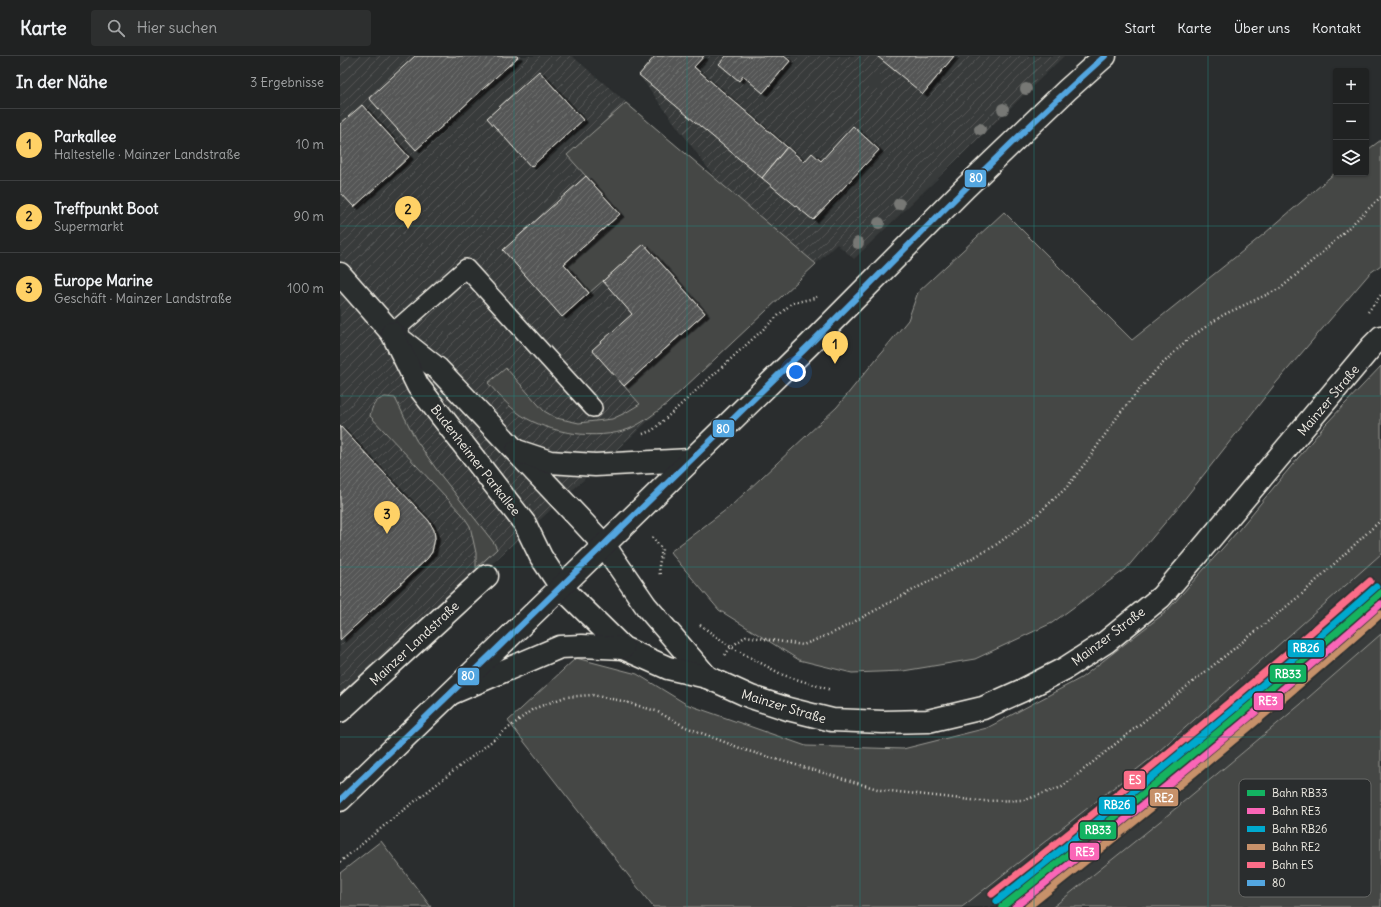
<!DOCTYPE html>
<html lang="de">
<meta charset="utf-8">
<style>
body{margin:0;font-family:Delius,sans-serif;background:#2d2f2f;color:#f1f3f6}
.controls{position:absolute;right:12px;top:12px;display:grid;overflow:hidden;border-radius:4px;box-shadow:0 1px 3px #0004}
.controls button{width:36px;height:36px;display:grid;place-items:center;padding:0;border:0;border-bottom:1px solid #3d3f40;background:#202222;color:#f1f3f6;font:20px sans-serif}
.you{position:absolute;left:456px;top:316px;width:14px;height:14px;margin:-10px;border:3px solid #fff;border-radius:50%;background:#1a73e8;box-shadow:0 0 0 6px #1a73e833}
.badge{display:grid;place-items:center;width:26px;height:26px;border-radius:50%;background:#ffd166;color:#111;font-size:13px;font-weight:700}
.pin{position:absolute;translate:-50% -33px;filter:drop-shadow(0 1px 2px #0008)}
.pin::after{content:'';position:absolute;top:21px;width:14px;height:12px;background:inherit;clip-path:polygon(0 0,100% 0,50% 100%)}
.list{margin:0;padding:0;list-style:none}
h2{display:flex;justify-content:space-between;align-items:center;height:52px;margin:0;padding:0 16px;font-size:17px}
h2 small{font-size:13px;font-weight:400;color:#a2a4a5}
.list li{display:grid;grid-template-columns:26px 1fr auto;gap:12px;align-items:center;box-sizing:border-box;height:72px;padding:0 16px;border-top:1px solid #3d3f40}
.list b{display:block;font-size:15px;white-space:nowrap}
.list p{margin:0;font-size:13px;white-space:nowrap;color:#a2a4a5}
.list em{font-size:13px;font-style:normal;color:#a2a4a5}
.icon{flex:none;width:22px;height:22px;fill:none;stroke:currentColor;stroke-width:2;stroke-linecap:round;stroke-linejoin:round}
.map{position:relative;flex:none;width:1041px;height:851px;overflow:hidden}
header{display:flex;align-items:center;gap:24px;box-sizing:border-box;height:56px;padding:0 20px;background:#202222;border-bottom:1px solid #3d3f40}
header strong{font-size:19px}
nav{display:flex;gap:22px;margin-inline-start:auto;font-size:14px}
.search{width:280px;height:36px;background:#2d2f2f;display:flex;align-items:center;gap:10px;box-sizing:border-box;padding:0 14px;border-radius:4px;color:#a2a4a5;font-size:15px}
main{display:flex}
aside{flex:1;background:#202222}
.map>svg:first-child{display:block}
.built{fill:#373a3a}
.industrial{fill:url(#industrial-furrows)}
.green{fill:#444645;stroke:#9c9c96}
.building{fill:url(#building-hatch);stroke:#f4f1e8;filter:url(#shadow)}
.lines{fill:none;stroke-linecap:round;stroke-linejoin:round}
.service-casing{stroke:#f4f1e8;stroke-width:20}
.minor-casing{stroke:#f4f1e8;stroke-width:25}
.secondary-casing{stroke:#f4f1e8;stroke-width:25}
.path{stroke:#f4f1e8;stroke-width:2.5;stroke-dasharray:1 3;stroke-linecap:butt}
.service{stroke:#2a2d2e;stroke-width:17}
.minor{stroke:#2a2d2e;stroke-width:22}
.secondary{stroke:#2a2d2e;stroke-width:22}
.bus-1-casing{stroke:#2a2d2e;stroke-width:9}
.bus-1{stroke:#53a6e0;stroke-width:6}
.rail-1-casing{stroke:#2a2d2e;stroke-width:10}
.rail-2-casing{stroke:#2a2d2e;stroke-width:10}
.rail-3-casing{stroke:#2a2d2e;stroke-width:10}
.rail-4-casing{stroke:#2a2d2e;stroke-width:10}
.rail-5-casing{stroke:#2a2d2e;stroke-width:10}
.rail-1{stroke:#13b361;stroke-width:7}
.rail-2{stroke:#fa66b7;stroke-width:7}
.rail-3{stroke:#00a9ce;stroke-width:7}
.rail-4{stroke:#c7916a;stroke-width:7}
.rail-5{stroke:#fb6d88;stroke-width:7}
.tree{fill:#777875}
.grid{fill:none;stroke:#26827a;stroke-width:1;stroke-opacity:0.55}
.labels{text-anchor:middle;stroke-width:3.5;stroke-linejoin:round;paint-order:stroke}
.street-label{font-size:13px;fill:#f4f1e8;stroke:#2a2d2e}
.key{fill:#2a2d2e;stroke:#676866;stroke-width:1}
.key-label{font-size:11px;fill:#f4f1e8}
.line-badge{stroke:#2a2d2e;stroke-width:1.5}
.badge-label{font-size:11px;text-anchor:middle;font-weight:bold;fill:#fff}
</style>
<header>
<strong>Karte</strong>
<div class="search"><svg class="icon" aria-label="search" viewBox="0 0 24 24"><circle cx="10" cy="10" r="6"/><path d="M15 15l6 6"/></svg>Hier suchen</div>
<nav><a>Start</a><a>Karte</a><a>Über uns</a><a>Kontakt</a></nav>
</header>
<main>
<aside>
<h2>In der Nähe<small>3 Ergebnisse</small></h2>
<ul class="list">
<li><span class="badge">1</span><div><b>Parkallee</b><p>Haltestelle · Mainzer Landstraße</p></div><em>10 m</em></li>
<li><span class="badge">2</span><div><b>Treffpunkt Boot</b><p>Supermarkt</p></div><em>90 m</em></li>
<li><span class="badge">3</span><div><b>Europe Marine</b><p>Geschäft · Mainzer Landstraße</p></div><em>100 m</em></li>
</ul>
</aside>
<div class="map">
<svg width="1041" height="851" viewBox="0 0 1041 851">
<defs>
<pattern id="industrial-furrows" width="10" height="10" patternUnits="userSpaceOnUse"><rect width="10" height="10" fill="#373a3a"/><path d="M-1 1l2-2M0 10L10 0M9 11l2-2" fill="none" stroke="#555756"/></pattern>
<pattern id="building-hatch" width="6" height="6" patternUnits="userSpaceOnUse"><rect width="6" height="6" fill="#555756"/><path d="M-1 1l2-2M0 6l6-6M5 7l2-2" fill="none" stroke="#6e706e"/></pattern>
<filter id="shadow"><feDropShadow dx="4.5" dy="2.5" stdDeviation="0" flood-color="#0009"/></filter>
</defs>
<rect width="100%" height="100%" fill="#2a2d2e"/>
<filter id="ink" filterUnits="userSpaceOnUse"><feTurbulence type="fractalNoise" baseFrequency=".025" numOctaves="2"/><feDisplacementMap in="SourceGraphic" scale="8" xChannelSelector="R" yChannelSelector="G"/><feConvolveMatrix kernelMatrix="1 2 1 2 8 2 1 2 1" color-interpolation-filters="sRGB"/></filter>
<g filter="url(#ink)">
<path class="built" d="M 1041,498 L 1041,578 L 961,648 L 824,762 L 713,851 L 622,851 L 810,703 Z"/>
<path class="industrial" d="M 0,0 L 232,0 L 375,122 L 299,19 L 314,0 L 724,0 L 514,203 L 497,188 L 327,348 L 0,646 Z"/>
<g class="green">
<path d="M 286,47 L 476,208 L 327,348 C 315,357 303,367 289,373 C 257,385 208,377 181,359 C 168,350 158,338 148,327 L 166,312 L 204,355 L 216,362 L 239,367 L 272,363 L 285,357 L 300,348 L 284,330 L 365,257 L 304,189 L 249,237 L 224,208 L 280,158 L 227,99 Z"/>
<path d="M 1041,84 L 1041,209 L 1030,217 L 936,327 L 839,450 L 786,513 L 712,567 L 635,603 L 563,615 L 512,617 L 459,604 L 379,554 L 330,496 L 391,450 L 497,351 L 568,264 L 578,236 L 664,156 L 792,284 L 924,178 L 996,116 L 1026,117 L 1026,95 Z"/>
<path d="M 1041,310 L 1041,498 L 810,703 L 622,851 L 313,851 L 168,665 L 236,602 L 297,618 L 346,648 L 466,690 L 563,693 L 647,672 L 741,622 L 826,556 L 897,476 L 986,368 Z"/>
<path d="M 45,341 L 55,342 L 76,384 L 99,417 L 154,487 L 157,493 L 136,512 L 136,497 L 130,470 L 122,458 L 30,360 C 32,350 35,344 45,341 Z"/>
<path d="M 1041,578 L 1041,851 L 713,851 L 824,762 L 961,648 Z"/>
<path d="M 41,785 L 91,851 L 0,851 L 0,817 Z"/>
</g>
<g class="building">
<path d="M 75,0 L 177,0 L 178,1 L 76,94 L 29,42 Z"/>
<path d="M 315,0 L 364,0 L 354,11 L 447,91 L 422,122 L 299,19 Z"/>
<path d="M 386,0 L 444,0 L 450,5 L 423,37 L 403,20 L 399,25 L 379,8 Z"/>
<path d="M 537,0 L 614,0 L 583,38 Z"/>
<path d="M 199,15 L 243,64 L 191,111 L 147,62 Z"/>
<path d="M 22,49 L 69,101 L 14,151 L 0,136 L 0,68 Z"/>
<path d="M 513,70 L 539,94 L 473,164 L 422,122 L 447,91 L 464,106 L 472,97 L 481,105 Z"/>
<path d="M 246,120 L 280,158 L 224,208 L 249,237 L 222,261 L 163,194 Z"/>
<path d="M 304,188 L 365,257 L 284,330 L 252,294 L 292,258 L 263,225 Z"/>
<path d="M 0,370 L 89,465 L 94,474 L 95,482 L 92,496 L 87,503 L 0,584 Z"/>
</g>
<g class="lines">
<g class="service-casing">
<path id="service" d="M 52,277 L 126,212 L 253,352"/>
</g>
<g class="minor-casing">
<g id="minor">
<path d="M 0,218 L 52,277 L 98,313 L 239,462 L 264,489 L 306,550 L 367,621"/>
<path d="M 52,277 L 78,330 L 185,468 L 201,501 L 221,531 L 283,592 L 328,612 L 367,621 L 411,641 L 448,653 L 492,664 L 543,666 L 588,665 L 643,652 L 681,635 L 724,613 L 766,586 L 821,541 L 866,488 L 1032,290 L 1041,281"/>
<path d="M 177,395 L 210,406 L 255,409 L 351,404"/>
<path d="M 112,637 L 220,591 L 242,590 L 283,592"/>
<path d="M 0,655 L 147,520"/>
</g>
</g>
<g class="secondary-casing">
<path id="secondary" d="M 0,744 L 221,531 L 468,290 L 626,131 L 727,34 L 765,0"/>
</g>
<g class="path">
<path d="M 1028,256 L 1041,239"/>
<path d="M 303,378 L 313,374 L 452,247 L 475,242 L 477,240"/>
<path d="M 312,481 L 322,493 L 319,510 L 320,520"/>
<path d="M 360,569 L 391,591 L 443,619 L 491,634"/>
<path d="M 385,599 L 391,591 L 406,580 L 463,589 L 497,575 L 653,491 L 698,458 L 727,431 L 749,402 L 780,357 L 815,315 L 848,283 L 883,259 L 941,232 L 986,193 L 1041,141"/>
<path d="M 0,806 L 56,760 L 193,653 L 225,641 L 252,639 L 282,645 L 316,655 L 346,671 L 405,694 L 541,734 L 640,745 L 685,744 L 722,731 L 962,538 L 1041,464"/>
</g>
<use href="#service" class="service"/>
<use href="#minor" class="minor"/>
<use href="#secondary" class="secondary"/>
<g class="bus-1-casing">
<path id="bus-1" d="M 0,744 C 156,594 311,444 466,292 C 565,194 661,93 765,0"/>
</g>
<use href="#bus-1" class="bus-1"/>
<g class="rail-1-casing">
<path id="rail-1" d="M 662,851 C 791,749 918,646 1041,537"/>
</g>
<g class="rail-2-casing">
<path id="rail-2" d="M 675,851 C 800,753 922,653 1041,548"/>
</g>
<g class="rail-3-casing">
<path id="rail-3" d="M 657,845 C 786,743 913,640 1036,531"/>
</g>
<g class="rail-4-casing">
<path id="rail-4" d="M 688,851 C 808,756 926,660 1041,558"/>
</g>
<g class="rail-5-casing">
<path id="rail-5" d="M 652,838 C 781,737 908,633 1030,525"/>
</g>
<use href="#rail-1" class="rail-1"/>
<use href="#rail-2" class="rail-2"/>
<use href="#rail-3" class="rail-3"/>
<use href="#rail-4" class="rail-4"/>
<use href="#rail-5" class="rail-5"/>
</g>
<g class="tree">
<circle cx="686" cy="33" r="6"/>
<circle cx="663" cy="53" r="6"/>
<circle cx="640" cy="73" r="6"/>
<circle cx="559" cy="148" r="6"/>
<circle cx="539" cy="167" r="6"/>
<circle cx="518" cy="187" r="6"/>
</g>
</g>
<path class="grid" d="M 174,0 L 174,851M 347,0 L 347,851M 520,0 L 520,851M 694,0 L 694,851M 868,0 L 868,851M 0,170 L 1041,170M 0,340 L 1041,340M 0,511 L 1041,511M 0,681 L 1041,681"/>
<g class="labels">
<g class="street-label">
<text transform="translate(988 344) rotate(-50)" y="5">Mainzer Straße</text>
<text transform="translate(136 404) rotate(52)" y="5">Budenheimer Parkallee</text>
<text transform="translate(768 580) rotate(-37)" y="5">Mainzer Straße</text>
<text transform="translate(74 587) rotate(-43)" y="5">Mainzer Landstraße</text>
<text transform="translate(444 650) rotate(17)" y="5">Mainzer Straße</text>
</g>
</g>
<rect x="899" y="723" width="132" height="118" rx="6" class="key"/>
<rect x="907" y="734" width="18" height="6" fill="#13b361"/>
<rect x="907" y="752" width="18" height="6" fill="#fa66b7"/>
<rect x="907" y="770" width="18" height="6" fill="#00a9ce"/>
<rect x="907" y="788" width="18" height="6" fill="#c7916a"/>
<rect x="907" y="806" width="18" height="6" fill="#fb6d88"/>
<rect x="907" y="824" width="18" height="6" fill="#53a6e0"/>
<g class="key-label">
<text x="932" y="741">Bahn RB33</text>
<text x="932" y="759">Bahn RE3</text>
<text x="932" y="777">Bahn RB26</text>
<text x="932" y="795">Bahn RE2</text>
<text x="932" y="813">Bahn ES</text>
<text x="932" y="831">80</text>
</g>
<g class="line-badge">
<rect x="624" y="113" width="23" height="19" rx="4" fill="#53a6e0"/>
<rect x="372" y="363" width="23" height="19" rx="4" fill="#53a6e0"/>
<rect x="947" y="583" width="38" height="19" rx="4" fill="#00a9ce"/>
<rect x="929" y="608" width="38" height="19" rx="4" fill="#13b361"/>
<rect x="117" y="611" width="23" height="19" rx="4" fill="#53a6e0"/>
<rect x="913" y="636" width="31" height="19" rx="4" fill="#fa66b7"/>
<rect x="783" y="714" width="23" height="20" rx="4" fill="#fb6d88"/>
<rect x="809" y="732" width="30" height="19" rx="4" fill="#c7916a"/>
<rect x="758" y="740" width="38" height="19" rx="4" fill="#00a9ce"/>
<rect x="739" y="765" width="38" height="19" rx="4" fill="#13b361"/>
<rect x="729" y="786" width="31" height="19" rx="4" fill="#fa66b7"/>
</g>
<g class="badge-label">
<text x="636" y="126">80</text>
<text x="383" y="377">80</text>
<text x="966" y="596">RB26</text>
<text x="948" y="622">RB33</text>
<text x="128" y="624">80</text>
<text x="928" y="649">RE3</text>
<text x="795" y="728">ES</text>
<text x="824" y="746">RE2</text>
<text x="777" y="753">RB26</text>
<text x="758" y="778">RB33</text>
<text x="745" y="800">RE3</text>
</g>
</svg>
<div class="controls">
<button>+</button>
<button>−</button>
<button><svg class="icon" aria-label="layers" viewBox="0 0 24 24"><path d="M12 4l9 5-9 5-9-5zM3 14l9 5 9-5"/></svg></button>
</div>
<div class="you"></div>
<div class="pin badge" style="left:495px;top:308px">1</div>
<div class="pin badge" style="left:68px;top:173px">2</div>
<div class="pin badge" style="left:47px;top:478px">3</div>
</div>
</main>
